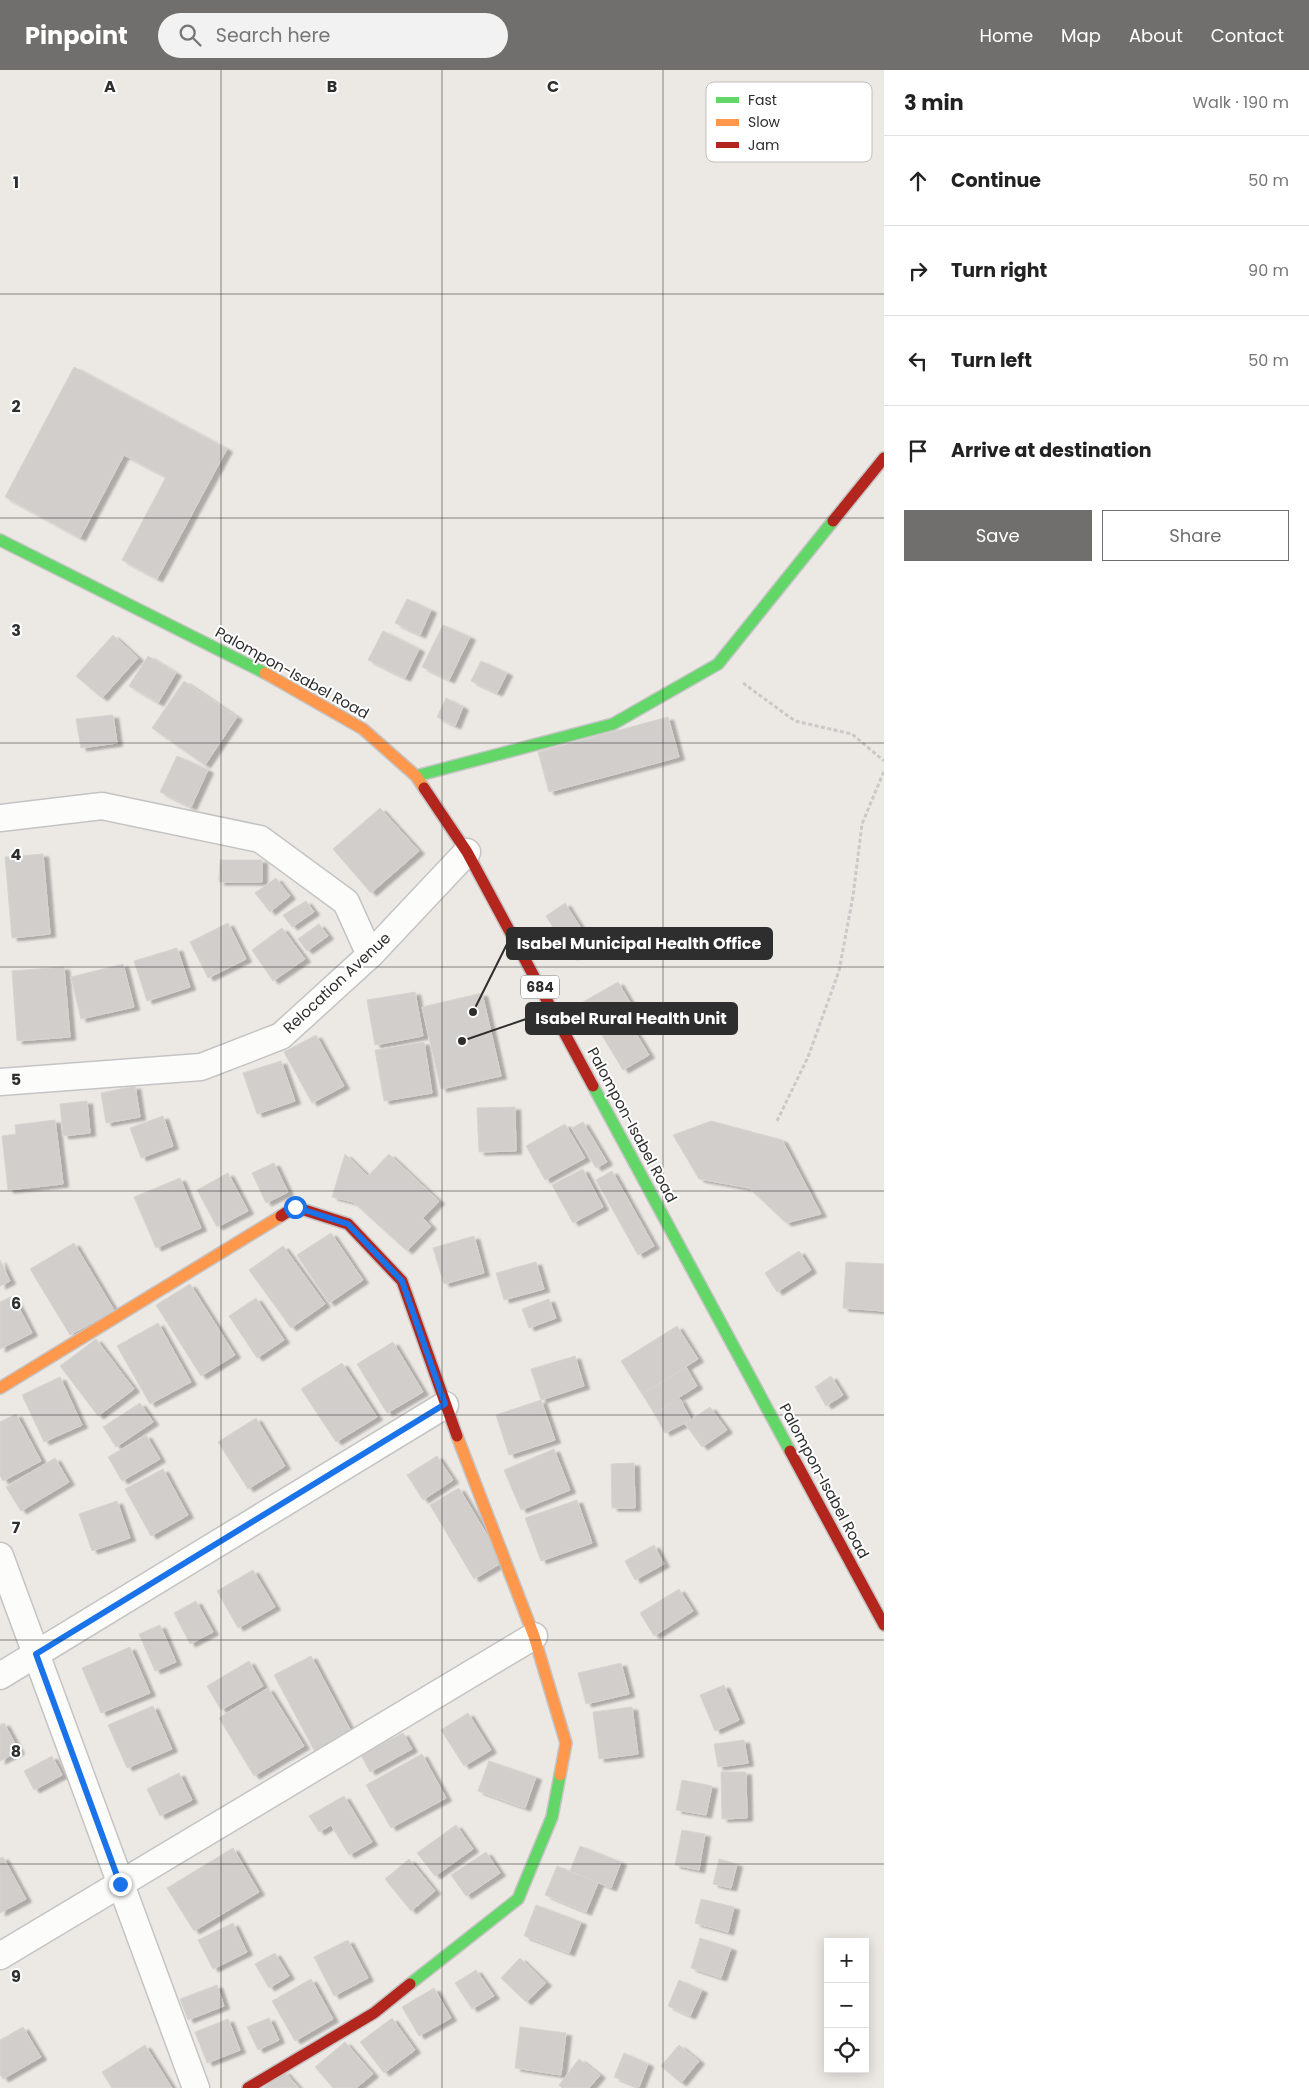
<!DOCTYPE html>
<meta charset="utf-8">
<style>
body{margin:0;font-family:Poppins,sans-serif;background:#f2f2f2;color:#222}
.controls{position:absolute;right:15px;bottom:15px;display:grid;overflow:hidden;border-radius:0px;box-shadow:0 2px 12px #0003}
.controls button{width:45px;height:45px;display:grid;place-items:center;padding:0;border:0;border-bottom:1px solid #e0e0e0;background:#fff;color:#222;font:25px sans-serif}
.stop{position:absolute;width:15px;height:15px;margin:-11px;border:4px solid #1a73e8;border-radius:50%;background:#fff}
.stop.end{background:#1a73e8;border-color:#fff;box-shadow:0 1px 5px #0008}
.list{margin:0;padding:0;list-style:none}
h2{display:flex;justify-content:space-between;align-items:center;height:65px;margin:0;padding:0 20px;font-size:21px}
h2 small{font-size:16px;font-weight:400;color:#767676}
.list li{display:grid;grid-template-columns:32px 1fr auto;gap:15px;align-items:center;box-sizing:border-box;height:90px;padding:0 20px;border-top:1px solid #e0e0e0}
.list b{display:block;font-size:19px;white-space:nowrap}
.list em{font-size:16px;font-style:normal;color:#767676}
.actions{display:flex;gap:10px;padding:15px 20px}
.actions a{flex:1;padding:11px 0;border:1px solid #706f6e;border-radius:0px;text-align:center;font-size:18px;color:#706f6e}
.actions .main{background:#706f6e;color:#fff}
.icon{flex:none;width:28px;height:28px;fill:none;stroke:currentColor;stroke-width:2;stroke-linecap:round;stroke-linejoin:round}
.map{position:relative;flex:none;width:884px;height:2018px;overflow:hidden}
header{display:flex;align-items:center;gap:30px;box-sizing:border-box;height:70px;padding:0 25px;background:#706f6e;color:#fff}
header strong{font-size:24px}
nav{display:flex;gap:28px;margin-inline-start:auto;font-size:18px}
.search{width:350px;height:45px;background:#f2f2f2;display:flex;align-items:center;gap:12px;box-sizing:border-box;padding:0 18px;border-radius:28px;color:#767676;font-size:19px}
main{display:flex}
aside{flex:1;background:#fff}
.map>svg:first-child{display:block}
.building{fill:#d1cecb;stroke:#d7d4d0;filter:url(#shadow)}
.lines{fill:none;stroke-linecap:round;stroke-linejoin:round}
.street-casing{stroke:#c5c4c5;stroke-width:29}
.fast-casing{stroke:#c5c4c5;stroke-width:14}
.slow-casing{stroke:#c5c4c5;stroke-width:14}
.jam-casing{stroke:#c5c4c5;stroke-width:14}
.path{stroke:#c9c9c8;stroke-width:3;stroke-dasharray:4 2.5;stroke-linecap:butt}
.street{stroke:#fcfcfb;stroke-width:26}
.fast{stroke:#63d668;stroke-width:11}
.slow{stroke:#ff974d;stroke-width:11}
.jam{stroke:#b3261e;stroke-width:11}
.route{stroke:#1a73e8;stroke-width:6}
.grid{fill:none;stroke:#2e2e2e;stroke-width:1;stroke-opacity:0.55}
.labels{text-anchor:middle;stroke-width:4;stroke-linejoin:round;paint-order:stroke}
.shield{fill:#fff;stroke:#6d6d6d;stroke-width:1}
.shield-label{font-size:14px;font-weight:bold;fill:#2e2e2e}
.street-label{font-size:15px;fill:#2e2e2e;stroke:#fff}
.key{fill:#fff;stroke:#c0c0c0;stroke-width:1}
.key-label{font-size:14px;fill:#2e2e2e}
.grid-label{font-size:16px;text-anchor:middle;font-weight:bold;fill:#2e2e2e;stroke:#fff;stroke-width:4;stroke-linejoin:round;paint-order:stroke}
.leader{fill:none;stroke:#2e2e2e;stroke-width:2}
.callout-dot{fill:#2e2e2e;stroke:#fff;stroke-width:2}
.callout{fill:#2e2e2e;stroke:#2e2e2e;stroke-width:2}
.callout-label{font-size:16px;text-anchor:middle;font-weight:bold;fill:#fff}
</style>
<header>
<strong>Pinpoint</strong>
<div class="search"><svg class="icon" aria-label="search" viewBox="0 0 24 24"><circle cx="10" cy="10" r="6"/><path d="M15 15l6 6"/></svg>Search here</div>
<nav><a>Home</a><a>Map</a><a>About</a><a>Contact</a></nav>
</header>
<main>
<div class="map">
<svg width="884" height="2018" viewBox="0 0 884 2018">
<defs>
<filter id="shadow"><feDropShadow dx="5.5" dy="3" stdDeviation="1" flood-color="#0004"/></filter>
</defs>
<rect width="100%" height="100%" fill="#ece8e4"/>
<g class="building">
<path d="M 74,297 L 227,379 L 157,509 L 122,490 L 166,407 L 124,385 L 80,468 L 5,427 Z"/>
<path d="M 407,529 L 431,540 L 420,565 L 395,553 Z"/>
<path d="M 443,555 L 470,567 L 449,610 L 422,597 Z"/>
<path d="M 383,561 L 419,579 L 405,608 L 368,590 Z"/>
<path d="M 113,565 L 138,588 L 102,628 L 76,606 Z"/>
<path d="M 148,586 L 176,603 L 158,633 L 129,616 Z"/>
<path d="M 481,591 L 507,603 L 497,623 L 471,611 Z"/>
<path d="M 184,611 L 237,647 L 205,695 L 152,658 Z"/>
<path d="M 446,628 L 463,637 L 455,656 L 437,647 Z"/>
<path d="M 113,645 L 117,673 L 81,678 L 76,649 Z"/>
<path d="M 668,647 L 679,687 L 549,722 L 538,682 Z"/>
<path d="M 177,686 L 208,700 L 191,737 L 160,722 Z"/>
<path d="M 380,738 L 419,781 L 371,823 L 333,779 Z"/>
<path d="M 43,784 L 50,864 L 12,868 L 5,787 Z"/>
<path d="M 220,790 L 262,790 L 262,812 L 219,812 Z"/>
<path d="M 276,808 L 290,826 L 270,842 L 255,823 Z"/>
<path d="M 306,831 L 314,842 L 292,857 L 283,845 Z"/>
<path d="M 565,833 L 591,874 L 572,887 L 546,846 Z"/>
<path d="M 228,853 L 246,889 L 208,908 L 190,872 Z"/>
<path d="M 319,854 L 328,866 L 307,881 L 298,869 Z"/>
<path d="M 282,858 L 305,889 L 273,911 L 252,880 Z"/>
<path d="M 177,878 L 190,917 L 147,931 L 134,891 Z"/>
<path d="M 123,894 L 134,937 L 81,949 L 71,907 Z"/>
<path d="M 64,897 L 70,967 L 17,971 L 12,901 Z"/>
<path d="M 618,912 L 631,934 L 597,954 L 583,932 Z"/>
<path d="M 415,922 L 423,966 L 375,975 L 367,930 Z"/>
<path d="M 482,923 L 501,1006 L 441,1019 L 422,937 Z"/>
<path d="M 626,947 L 649,985 L 623,1000 L 600,962 Z"/>
<path d="M 316,965 L 344,1016 L 312,1033 L 284,982 Z"/>
<path d="M 424,972 L 432,1023 L 384,1031 L 375,980 Z"/>
<path d="M 281,991 L 295,1031 L 257,1044 L 243,1003 Z"/>
<path d="M 135,1016 L 140,1047 L 106,1053 L 101,1023 Z"/>
<path d="M 87,1031 L 90,1063 L 63,1066 L 60,1034 Z"/>
<path d="M 515,1037 L 516,1081 L 479,1082 L 477,1038 Z"/>
<path d="M 163,1046 L 173,1076 L 141,1088 L 130,1058 Z"/>
<path d="M 55,1050 L 63,1114 L 8,1120 L 2,1066 L 16,1064 L 15,1055 Z"/>
<path d="M 711,1051 L 782,1070 L 821,1144 L 786,1153 L 749,1118 L 699,1109 L 673,1065 Z"/>
<path d="M 583,1052 L 607,1092 L 596,1098 L 572,1058 Z"/>
<path d="M 565,1054 L 585,1088 L 545,1110 L 526,1076 Z"/>
<path d="M 345,1084 L 368,1106 L 389,1084 L 439,1131 L 423,1148 L 431,1156 L 407,1181 L 353,1132 L 332,1127 Z"/>
<path d="M 274,1093 L 288,1122 L 266,1133 L 252,1103 Z"/>
<path d="M 583,1099 L 603,1137 L 573,1153 L 552,1115 Z"/>
<path d="M 612,1101 L 654,1176 L 638,1185 L 596,1110 Z"/>
<path d="M 228,1103 L 248,1141 L 217,1157 L 197,1120 Z"/>
<path d="M 180,1108 L 201,1158 L 156,1178 L 134,1127 Z"/>
<path d="M 331,1163 L 363,1210 L 329,1233 L 297,1185 Z"/>
<path d="M 474,1166 L 484,1203 L 444,1214 L 433,1178 Z"/>
<path d="M 74,1173 L 114,1240 L 70,1265 L 30,1199 Z"/>
<path d="M 283,1176 L 325,1234 L 291,1258 L 249,1200 Z"/>
<path d="M 799,1181 L 811,1200 L 777,1222 L 765,1203 Z"/>
<path d="M 0,1190 L 10,1211 L 0,1216 Z"/>
<path d="M 536,1192 L 544,1219 L 504,1230 L 496,1203 Z"/>
<path d="M 846,1192 L 884,1194 L 884,1241 L 843,1238 Z"/>
<path d="M 190,1214 L 235,1285 L 201,1306 L 156,1235 Z"/>
<path d="M 13,1226 L 32,1263 L 0,1279 L 0,1232 Z"/>
<path d="M 256,1228 L 284,1270 L 257,1288 L 229,1246 Z"/>
<path d="M 549,1229 L 556,1248 L 529,1258 L 522,1239 Z"/>
<path d="M 158,1253 L 191,1312 L 150,1334 L 117,1276 Z"/>
<path d="M 677,1256 L 698,1289 L 642,1324 L 621,1291 Z"/>
<path d="M 96,1269 L 134,1319 L 98,1346 L 60,1296 Z"/>
<path d="M 393,1272 L 423,1322 L 387,1343 L 357,1294 Z"/>
<path d="M 575,1286 L 584,1316 L 541,1330 L 531,1299 Z"/>
<path d="M 342,1293 L 377,1347 L 336,1372 L 301,1319 Z"/>
<path d="M 686,1297 L 697,1316 L 654,1343 L 642,1324 Z"/>
<path d="M 831,1306 L 843,1325 L 826,1336 L 815,1317 Z"/>
<path d="M 60,1307 L 82,1355 L 44,1372 L 22,1325 Z"/>
<path d="M 680,1329 L 691,1350 L 665,1363 L 654,1343 Z"/>
<path d="M 541,1330 L 555,1370 L 509,1385 L 496,1345 Z"/>
<path d="M 140,1333 L 153,1352 L 116,1377 L 103,1357 Z"/>
<path d="M 710,1337 L 727,1360 L 702,1377 L 685,1354 Z"/>
<path d="M 16,1344 L 41,1391 L 3,1411 L 0,1405 L 0,1352 Z"/>
<path d="M 256,1348 L 285,1396 L 248,1419 L 218,1372 Z"/>
<path d="M 146,1365 L 160,1389 L 122,1411 L 108,1387 Z"/>
<path d="M 554,1379 L 570,1420 L 521,1440 L 504,1400 Z"/>
<path d="M 437,1386 L 453,1410 L 423,1430 L 407,1405 Z"/>
<path d="M 55,1388 L 69,1412 L 21,1441 L 6,1417 Z"/>
<path d="M 634,1393 L 635,1438 L 612,1438 L 611,1394 Z"/>
<path d="M 163,1399 L 188,1445 L 151,1466 L 125,1419 Z"/>
<path d="M 459,1418 L 503,1492 L 474,1509 L 430,1435 Z"/>
<path d="M 577,1430 L 592,1473 L 541,1491 L 525,1448 Z"/>
<path d="M 117,1431 L 130,1468 L 92,1481 L 79,1444 Z"/>
<path d="M 654,1475 L 664,1494 L 635,1510 L 625,1491 Z"/>
<path d="M 253,1500 L 275,1537 L 238,1558 L 217,1521 Z"/>
<path d="M 679,1519 L 693,1541 L 654,1566 L 640,1543 Z"/>
<path d="M 196,1531 L 213,1562 L 190,1574 L 174,1543 Z"/>
<path d="M 160,1555 L 176,1592 L 155,1601 L 139,1564 Z"/>
<path d="M 130,1577 L 150,1623 L 101,1643 L 82,1598 Z"/>
<path d="M 311,1586 L 352,1663 L 315,1682 L 274,1605 Z"/>
<path d="M 249,1591 L 263,1616 L 221,1640 L 207,1616 Z"/>
<path d="M 621,1593 L 629,1624 L 586,1634 L 578,1603 Z"/>
<path d="M 724,1615 L 739,1650 L 715,1661 L 700,1625 Z"/>
<path d="M 268,1618 L 304,1676 L 254,1706 L 219,1648 Z"/>
<path d="M 153,1636 L 172,1679 L 127,1698 L 108,1655 Z"/>
<path d="M 632,1637 L 638,1684 L 599,1689 L 593,1642 Z"/>
<path d="M 468,1643 L 491,1680 L 464,1696 L 441,1660 Z"/>
<path d="M 4,1653 L 19,1681 L 0,1691 L 0,1655 Z"/>
<path d="M 403,1663 L 412,1679 L 370,1702 L 361,1685 Z"/>
<path d="M 744,1670 L 748,1693 L 718,1697 L 714,1674 Z"/>
<path d="M 422,1684 L 446,1728 L 391,1758 L 366,1715 Z"/>
<path d="M 52,1686 L 62,1705 L 34,1720 L 24,1701 Z"/>
<path d="M 489,1691 L 536,1707 L 525,1738 L 478,1721 Z"/>
<path d="M 721,1702 L 746,1702 L 747,1748 L 722,1749 Z"/>
<path d="M 179,1703 L 192,1730 L 160,1746 L 147,1719 Z"/>
<path d="M 682,1710 L 712,1716 L 706,1745 L 676,1740 Z"/>
<path d="M 344,1726 L 372,1772 L 349,1785 L 331,1755 L 319,1762 L 309,1746 Z"/>
<path d="M 456,1755 L 473,1779 L 435,1806 L 417,1783 Z"/>
<path d="M 682,1760 L 705,1764 L 699,1800 L 675,1795 Z"/>
<path d="M 580,1776 L 621,1792 L 611,1818 L 570,1801 Z"/>
<path d="M 233,1778 L 259,1822 L 194,1861 L 167,1818 Z"/>
<path d="M 486,1782 L 500,1803 L 466,1826 L 451,1805 Z"/>
<path d="M 3,1787 L 26,1829 L 0,1843 L 0,1788 Z"/>
<path d="M 409,1789 L 435,1821 L 411,1841 L 385,1809 Z"/>
<path d="M 719,1789 L 737,1794 L 731,1818 L 713,1814 Z"/>
<path d="M 557,1796 L 598,1813 L 586,1842 L 545,1825 Z"/>
<path d="M 701,1829 L 734,1837 L 728,1862 L 695,1853 Z"/>
<path d="M 536,1835 L 581,1852 L 569,1883 L 524,1866 Z"/>
<path d="M 233,1853 L 247,1882 L 213,1899 L 198,1870 Z"/>
<path d="M 700,1868 L 731,1878 L 721,1908 L 691,1898 Z"/>
<path d="M 348,1870 L 368,1908 L 334,1926 L 314,1887 Z"/>
<path d="M 275,1883 L 289,1906 L 269,1918 L 255,1894 Z"/>
<path d="M 520,1888 L 546,1913 L 526,1932 L 501,1908 Z"/>
<path d="M 476,1900 L 494,1926 L 472,1939 L 455,1913 Z"/>
<path d="M 311,1909 L 333,1949 L 295,1971 L 272,1931 Z"/>
<path d="M 679,1910 L 702,1920 L 690,1946 L 668,1936 Z"/>
<path d="M 217,1915 L 224,1936 L 188,1950 L 180,1929 Z"/>
<path d="M 434,1918 L 451,1948 L 419,1966 L 402,1937 Z"/>
<path d="M 269,1948 L 279,1970 L 258,1980 L 247,1957 Z"/>
<path d="M 392,1948 L 415,1980 L 384,2003 L 360,1972 Z"/>
<path d="M 228,1949 L 240,1980 L 207,1993 L 195,1962 Z"/>
<path d="M 23,1957 L 41,1987 L 3,2009 L 0,2004 L 0,1970 Z"/>
<path d="M 520,1957 L 566,1963 L 561,2005 L 515,1998 Z"/>
<path d="M 345,1972 L 373,2004 L 356,2018 L 333,2018 L 315,1997 Z"/>
<path d="M 145,1975 L 172,2018 L 112,2018 L 102,2002 Z"/>
<path d="M 679,1975 L 699,1991 L 681,2013 L 661,1996 Z"/>
<path d="M 624,1983 L 648,1994 L 639,2017 L 614,2007 Z"/>
<path d="M 579,1989 L 600,2005 L 589,2018 L 562,2018 L 559,2015 Z"/>
<path d="M 284,2001 L 299,2018 L 264,2018 Z"/>
</g>
<g class="lines">
<g class="street-casing">
<g id="street">
<path d="M 0,748 L 102,736 L 260,769 L 346,832 L 370,885"/>
<path d="M 0,1012 L 201,997 L 281,966 L 370,885 L 467,782"/>
<path d="M 0,1486 L 196,2018"/>
<path d="M 0,1606 L 445,1335"/>
<path d="M 0,1886 L 534,1566"/>
</g>
</g>
<g class="fast-casing">
<g id="fast">
<path d="M 0,470 L 265,603"/>
<path d="M 416,706 L 613,654 L 718,594 L 833,451"/>
<path d="M 593,1016 L 790,1381"/>
<path d="M 410,1914 L 518,1829 L 552,1747 L 560,1705"/>
</g>
</g>
<g class="slow-casing">
<g id="slow">
<path d="M 265,603 L 363,659 L 416,706 L 424,718"/>
<path d="M 0,1318 L 281,1146"/>
<path d="M 457,1366 L 534,1566 L 566,1673 L 560,1705"/>
</g>
</g>
<g class="jam-casing">
<g id="jam">
<path d="M 833,451 L 884,388"/>
<path d="M 424,718 L 467,782 L 593,1016"/>
<path d="M 281,1146 L 295,1137 L 348,1154 L 402,1211 L 457,1366"/>
<path d="M 790,1381 L 884,1555"/>
<path d="M 248,2018 L 374,1943 L 410,1914"/>
</g>
</g>
<g class="path">
<path d="M 743,613 L 795,651 L 852,664 L 884,691"/>
<path d="M 777,1051 L 808,987 L 839,901 L 853,826 L 862,754 L 884,701"/>
</g>
<use href="#street" class="street"/>
<use href="#fast" class="fast"/>
<use href="#slow" class="slow"/>
<use href="#jam" class="jam"/>
</g>
<g class="lines">
<path class="route" d="M 120,1814 L 36,1584 L 445,1334 L 402,1211 L 348,1154 L 295,1137"/>
</g>
<path class="grid" d="M 221,0 L 221,2018M 442,0 L 442,2018M 663,0 L 663,2018M 0,224 L 884,224M 0,448 L 884,448M 0,673 L 884,673M 0,897 L 884,897M 0,1121 L 884,1121M 0,1345 L 884,1345M 0,1570 L 884,1570M 0,1794 L 884,1794"/>
<g class="labels">
<rect class="shield" x="521" y="905.5" width="38" height="23" rx="4"/>
<g class="shield-label">
<text x="540" y="922">684</text>
</g>
<g class="street-label">
<text transform="translate(292 603) rotate(29)" y="5">Palompon-Isabel Road</text>
<text transform="translate(337 913) rotate(-43)" y="5">Relocation Avenue</text>
<text transform="translate(632 1055) rotate(62)" y="5">Palompon-Isabel Road</text>
<text transform="translate(824 1411) rotate(62)" y="5">Palompon-Isabel Road</text>
</g>
</g>
<rect x="706" y="12" width="166" height="80" rx="8" class="key"/>
<rect x="716" y="27" width="23" height="6" fill="#63d668"/>
<rect x="716" y="49" width="23" height="7" fill="#ff974d"/>
<rect x="716" y="72" width="23" height="6" fill="#b3261e"/>
<g class="key-label">
<text x="748" y="35">Fast</text>
<text x="748" y="57">Slow</text>
<text x="748" y="80">Jam</text>
</g>
<g class="grid-label">
<text x="110" y="22">A</text>
<text x="332" y="22">B</text>
<text x="553" y="22">C</text>
<text x="16" y="118">1</text>
<text x="16" y="342">2</text>
<text x="16" y="566">3</text>
<text x="16" y="790">4</text>
<text x="16" y="1015">5</text>
<text x="16" y="1239">6</text>
<text x="16" y="1463">7</text>
<text x="16" y="1687">8</text>
<text x="16" y="1912">9</text>
</g>
<path class="leader" d="M473 942L507 874M462 971L526 949"/>
<g class="callout-dot">
<circle cx="473" cy="942" r="5"/>
<circle cx="462" cy="971" r="5"/>
</g>
<g class="callout">
<rect x="507" y="858" width="265" height="31" rx="5"/>
<rect x="526" y="933" width="211" height="31" rx="5"/>
</g>
<g class="callout-label">
<text x="639" y="879">Isabel Municipal Health Office</text>
<text x="631" y="954">Isabel Rural Health Unit</text>
</g>
</svg>
<div class="controls">
<button>+</button>
<button>−</button>
<button><svg class="icon" aria-label="locate" viewBox="0 0 24 24"><circle cx="12" cy="12" r="6"/><path d="M12 2v4M12 18v4M2 12h4M18 12h4"/></svg></button>
</div>
<div class="stop" style="left:295px;top:1137px"></div>
<div class="stop end" style="left:120px;top:1814px"></div>
</div>
<aside>
<h2>3 min<small>Walk · 190 m</small></h2>
<ul class="list">
<li><svg class="icon" aria-label="ahead" viewBox="0 0 24 24"><path d="M12 20V5M6 11l6-6 6 6"/></svg><div><b>Continue</b></div><em>50 m</em></li>
<li><svg class="icon" aria-label="right" viewBox="0 0 24 24"><path d="M7 20v-9h11M14 6l5 5-5 5"/></svg><div><b>Turn right</b></div><em>90 m</em></li>
<li><svg class="icon" aria-label="left" viewBox="0 0 24 24"><path d="M17 20v-9H6M10 6l-5 5 5 5"/></svg><div><b>Turn left</b></div><em>50 m</em></li>
<li><svg class="icon" aria-label="arrive" viewBox="0 0 24 24"><path d="M6 21V4h12l-3 4 3 4H6"/></svg><div><b>Arrive at destination</b></div></li>
</ul>
<div class="actions"><a class="main">Save</a><a>Share</a></div>
</aside>
</main>
